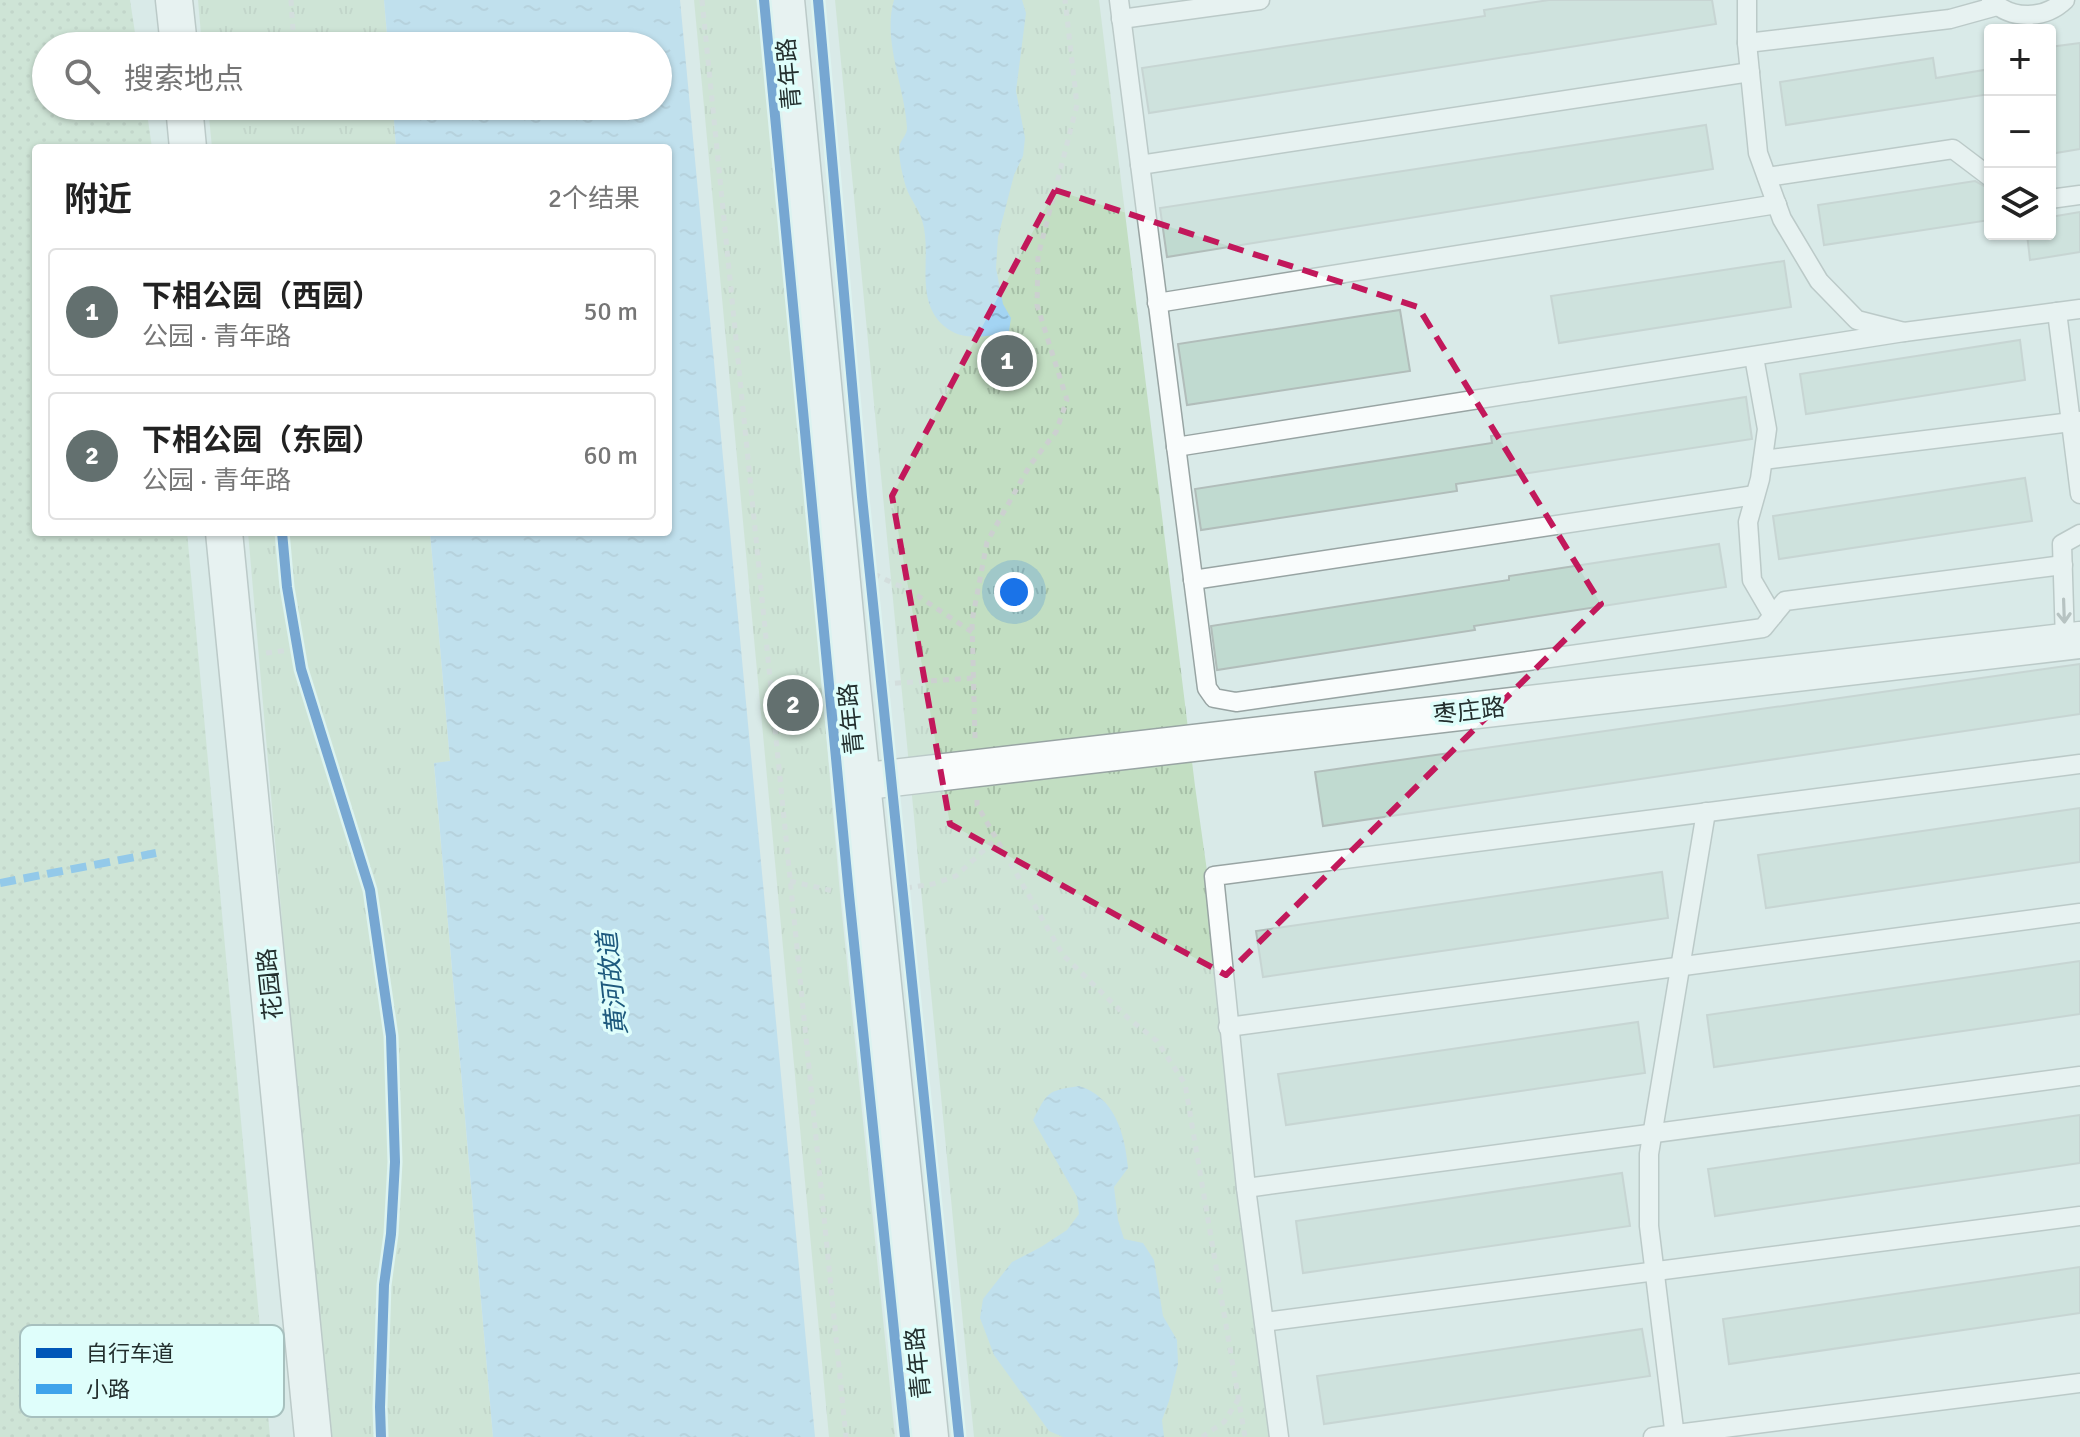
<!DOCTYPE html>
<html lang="zh">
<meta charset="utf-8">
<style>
body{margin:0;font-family:Signika,"Noto Sans SC",sans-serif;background:#f2f2f2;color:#222}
.controls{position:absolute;right:24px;top:24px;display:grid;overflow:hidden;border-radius:8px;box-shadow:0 2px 6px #0004}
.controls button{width:72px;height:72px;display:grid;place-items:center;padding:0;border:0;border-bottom:2px solid #e0e0e0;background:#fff;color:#222;font:40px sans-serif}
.you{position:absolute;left:1014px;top:592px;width:28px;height:28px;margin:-20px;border:6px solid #fff;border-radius:50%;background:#1a73e8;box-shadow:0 0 0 12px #1a73e833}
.badge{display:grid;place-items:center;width:52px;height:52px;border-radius:50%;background:#63706f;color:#fff;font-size:26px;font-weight:700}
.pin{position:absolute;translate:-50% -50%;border:4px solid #fff;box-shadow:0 2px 8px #0006}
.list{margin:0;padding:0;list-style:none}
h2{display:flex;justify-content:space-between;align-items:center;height:104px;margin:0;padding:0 32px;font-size:34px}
h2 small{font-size:26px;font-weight:400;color:#767676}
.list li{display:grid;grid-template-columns:52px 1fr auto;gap:24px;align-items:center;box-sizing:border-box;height:128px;margin:0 16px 16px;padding:0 16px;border:2px solid #e0e0e0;border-radius:8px}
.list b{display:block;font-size:30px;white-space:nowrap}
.list p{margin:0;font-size:26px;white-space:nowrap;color:#767676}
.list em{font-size:26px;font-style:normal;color:#767676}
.icon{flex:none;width:44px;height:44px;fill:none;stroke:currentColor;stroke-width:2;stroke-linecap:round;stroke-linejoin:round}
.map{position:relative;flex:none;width:2080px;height:1437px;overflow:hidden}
.search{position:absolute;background:#fff;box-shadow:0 2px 6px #0004;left:32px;top:32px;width:640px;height:88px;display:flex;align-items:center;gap:20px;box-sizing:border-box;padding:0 28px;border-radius:44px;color:#767676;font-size:30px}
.panel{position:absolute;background:#fff;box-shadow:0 2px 6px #0004;left:32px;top:144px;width:640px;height:392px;border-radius:8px}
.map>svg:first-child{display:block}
.grass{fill:url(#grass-dots)}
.park{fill:url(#park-tufts)}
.water{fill:url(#water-ripples)}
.building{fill:#c0dad0;stroke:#b1bdba;stroke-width:2}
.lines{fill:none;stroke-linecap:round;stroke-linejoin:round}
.lane-casing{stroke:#98a4a3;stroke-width:21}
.street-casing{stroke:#98a4a3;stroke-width:39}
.secondary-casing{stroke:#98a4a3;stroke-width:47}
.path{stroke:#ccd0d0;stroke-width:5;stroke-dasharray:6 6;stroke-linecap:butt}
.lane{stroke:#f9fcfc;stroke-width:18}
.street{stroke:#f9fcfc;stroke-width:36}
.secondary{stroke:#f9fcfc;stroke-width:44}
.quiet{stroke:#3ea3eb;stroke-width:8;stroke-dasharray:16 8;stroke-linecap:butt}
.cycleway-casing{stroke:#dffefb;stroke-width:15}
.cycleway{stroke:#0057b8;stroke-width:10}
.oneway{stroke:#8e9695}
.marked{fill:none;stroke:#c2185b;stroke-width:6;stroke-dasharray:16 10;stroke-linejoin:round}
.labels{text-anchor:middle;stroke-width:7;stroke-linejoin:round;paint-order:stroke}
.street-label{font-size:24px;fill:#232f2e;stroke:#dffefb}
.water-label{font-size:26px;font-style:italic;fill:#1d597d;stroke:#dffefb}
.key{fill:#dffefb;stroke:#a7c0be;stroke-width:2}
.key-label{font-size:22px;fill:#232f2e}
</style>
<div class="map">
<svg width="2080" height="1437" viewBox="0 0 2080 1437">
<defs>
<pattern id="grass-dots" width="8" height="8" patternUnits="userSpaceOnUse" patternTransform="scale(2)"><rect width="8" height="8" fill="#c2dec2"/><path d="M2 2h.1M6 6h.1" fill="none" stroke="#a6bfa7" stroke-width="1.8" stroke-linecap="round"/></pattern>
<pattern id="park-tufts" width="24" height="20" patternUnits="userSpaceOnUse" patternTransform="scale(2)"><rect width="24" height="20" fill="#c2dec2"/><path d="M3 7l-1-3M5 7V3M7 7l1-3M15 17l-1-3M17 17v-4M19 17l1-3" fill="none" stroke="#a6bfa7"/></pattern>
<pattern id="water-ripples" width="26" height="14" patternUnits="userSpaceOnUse" patternTransform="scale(2)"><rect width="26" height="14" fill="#a3d4f3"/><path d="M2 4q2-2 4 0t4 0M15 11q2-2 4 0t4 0" fill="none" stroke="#8cb6d1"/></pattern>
</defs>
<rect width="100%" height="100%" fill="#d9eae8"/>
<path class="grass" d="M 0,0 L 130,0 L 137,46 L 46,46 L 46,106 L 146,106 L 152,148 L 36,148 L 36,532 L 187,532 L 270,1437 L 0,1437 Z"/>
<g class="park">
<path d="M 198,0 L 384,0 L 388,46 L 202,46 Z"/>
<path d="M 694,0 L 762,0 L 840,894 L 895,1437 L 829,1437 Z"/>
<path d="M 835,0 L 1099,0 L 1195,786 L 1287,1437 L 974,1437 Z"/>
<path d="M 208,106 L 393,106 L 396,148 L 212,148 Z"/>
<path d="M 248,532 L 430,532 L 450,761 L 434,764 L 493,1437 L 327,1437 Z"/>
</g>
<g class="water">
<path d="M 384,0 L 680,0 L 815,1437 L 493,1437 L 434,763 L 450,761 L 430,532 L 668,532 L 668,148 L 396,148 L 393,106 L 658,106 L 658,46 L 388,46 Z"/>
<path d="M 894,0 L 1022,0 L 1026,13 L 1016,91 L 1025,138 L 1023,156 L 1014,175 L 998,237 L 996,268 L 1003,304 L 1011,318 L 1009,331 C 989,337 962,342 944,326 C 913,299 933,255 922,220 C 919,209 910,199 906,187 C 903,177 897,154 900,144 C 902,138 907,135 907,128 C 905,87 882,40 894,0 Z"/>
<path d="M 1079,1086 C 1115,1097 1125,1134 1128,1168 L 1114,1187 L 1118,1220 L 1124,1239 L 1143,1243 L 1154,1260 L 1163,1316 L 1177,1340 L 1178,1364 L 1169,1401 L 1162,1420 L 1164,1437 L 1063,1437 L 1049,1431 L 994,1355 L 980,1318 L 983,1299 L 1012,1262 L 1041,1247 L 1067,1230 L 1079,1214 L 1077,1197 L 1033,1120 C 1048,1092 1046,1091 1079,1086 Z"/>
</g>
<g class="building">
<path d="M 1549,0 L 1712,0 L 1716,24 L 1149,113 L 1142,68 L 1485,16 L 1484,10 Z"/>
<path d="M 2080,43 L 2080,149 L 2050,154 L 2050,47 Z"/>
<path d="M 1933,58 L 1936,78 L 1990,69 L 1990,94 L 1786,125 L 1780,82 Z"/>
<path d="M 1706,125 L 1713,169 L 1167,257 L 1160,208 Z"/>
<path d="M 1975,181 L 1990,189 L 1990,220 L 1824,245 L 1818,205 Z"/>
<path d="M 2080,212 L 2080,252 L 2030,260 L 2027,234 L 2050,234 L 2050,217 Z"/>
<path d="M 1784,261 L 1791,307 L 1559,343 L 1551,296 Z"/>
<path d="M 1400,310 L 1410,371 L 1187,405 L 1178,344 Z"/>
<path d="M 2020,340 L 2025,380 L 1806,414 L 1800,374 Z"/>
<path d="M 1746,397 L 1752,439 L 1456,484 L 1457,491 L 1201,530 L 1195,489 L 1492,443 L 1491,436 Z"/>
<path d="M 2025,478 L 2032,521 L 1779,559 L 1773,516 Z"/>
<path d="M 1719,544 L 1726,587 L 1474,626 L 1475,630 L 1217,670 L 1211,626 L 1509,580 L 1509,576 Z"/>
<path d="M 2080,664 L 2080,714 L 1323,826 L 1315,772 Z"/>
<path d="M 2080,808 L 2080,862 L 1766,908 L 1758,855 Z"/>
<path d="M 1662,872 L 1668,918 L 1263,977 L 1256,931 Z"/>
<path d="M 2080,961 L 2080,1014 L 1714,1067 L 1707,1015 Z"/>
<path d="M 1638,1022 L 1645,1073 L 1286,1125 L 1278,1074 Z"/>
<path d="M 2080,1115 L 2080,1163 L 1715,1216 L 1708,1169 Z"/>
<path d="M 1622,1173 L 1630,1226 L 1303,1273 L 1296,1221 Z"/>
<path d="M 2080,1267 L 2080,1313 L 1729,1364 L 1723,1319 Z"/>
<path d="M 1642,1329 L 1650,1376 L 1324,1424 L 1317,1376 Z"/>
</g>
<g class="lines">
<g class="lane-casing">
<g id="lane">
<path d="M 1119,0 L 1207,688 L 1214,698 L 1236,702 L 1763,628 L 1785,601 L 2063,565"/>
<path d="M 1747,0 L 1747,43 L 1758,153 L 1782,219 L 1819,281 L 1857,320 L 1904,332 L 2080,309"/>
<path d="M 1991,0 C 2012,21 2045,19 2065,0"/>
<path d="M 1121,19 L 1260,0"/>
<path d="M 1747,43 L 1950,19 L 1997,6"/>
<path d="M 1140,165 L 1750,72"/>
<path d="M 1767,177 L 1953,149 L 1990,177"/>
<path d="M 2050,199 L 2080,195"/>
<path d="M 1157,303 L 1777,204"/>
<path d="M 2057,312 L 2080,494"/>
<path d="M 1754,357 L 1767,429 L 1760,479 L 1748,522 L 1752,580 L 1773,616"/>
<path d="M 1176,447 L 1904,332"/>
<path d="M 1763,460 L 2080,421"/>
<path d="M 1193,580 L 1755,495"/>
<path d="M 2065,642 L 2062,544 L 2080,534"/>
<path d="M 1228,1027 L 2080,913"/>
<path d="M 1246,1188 L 2080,1076"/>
<path d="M 1264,1322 L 2080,1216"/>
<path d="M 1279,1437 L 1246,1188 L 1214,876 L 2080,764"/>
<path d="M 1653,1437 L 2080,1383"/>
<path d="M 1675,1437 L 1649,1226 L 1649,1154 L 1706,812"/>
</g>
</g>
<g class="street-casing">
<g id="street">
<path d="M 174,0 L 179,46"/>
<path d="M 184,106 L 188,148"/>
<path d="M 224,532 L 313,1437"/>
<path d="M 858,782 L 2080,640"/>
</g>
</g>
<g class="secondary-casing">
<path id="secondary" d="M 782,0 L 848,687 L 926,1437"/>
</g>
<g class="path">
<path d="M 291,0 L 294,46"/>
<path d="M 702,0 L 846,1437"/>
<path d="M 874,574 L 912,592 L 972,632"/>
<path d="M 266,653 L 297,649"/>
<path d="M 883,684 L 974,678"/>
<path d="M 772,708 L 814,696"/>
<path d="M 975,738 L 972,621 L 987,542 L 1030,465 L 1056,432 L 1067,400 L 1037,305 L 1038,256 L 1077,105 L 1065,0"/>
<path d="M 977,800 L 977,805 L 1063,955 L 1128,1018 L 1157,1041 L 1185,1084 L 1245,1437"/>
<path d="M 790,881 L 833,891"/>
<path d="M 906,888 L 933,884 L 956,876 L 996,839"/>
<path d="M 1202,1437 L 1224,1422 L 1239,1398"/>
</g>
<use href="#lane" class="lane"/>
<use href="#street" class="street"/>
<use href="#secondary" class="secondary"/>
<path class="quiet" d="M 0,883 L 156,853"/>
<g class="cycleway-casing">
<g id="cycleway">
<path d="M 764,0 L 849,895 L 905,1437"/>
<path d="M 818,0 L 862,497 L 959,1437"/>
<path d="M 282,532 L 287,587 L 301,669 L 370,890 L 391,1036 L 395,1162 L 391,1234 L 384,1285 L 380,1407 L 381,1437"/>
</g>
</g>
<use href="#cycleway" class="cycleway"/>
</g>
<defs><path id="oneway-shaft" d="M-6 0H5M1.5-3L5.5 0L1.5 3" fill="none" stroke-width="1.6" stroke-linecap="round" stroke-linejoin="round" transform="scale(2)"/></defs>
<use class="oneway" href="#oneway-shaft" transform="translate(2064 611) rotate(88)"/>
<path d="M0 0H2080V1437H0ZM 1055,190 L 1418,307 L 1601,604 L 1226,975 L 950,824 L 892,496 Z" fill="#d9eae8" fill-opacity=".55" fill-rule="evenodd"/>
<path class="marked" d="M 1055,190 L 1418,307 L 1601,604 L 1226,975 L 950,824 L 892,496 Z"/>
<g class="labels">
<g class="street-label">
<text transform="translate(789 74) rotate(-95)" y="8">青年路</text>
<text transform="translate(1469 711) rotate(-7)" y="8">枣庄路</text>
<text transform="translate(851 719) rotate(-96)" y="8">青年路</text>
<text transform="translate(270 984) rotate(-96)" y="8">花园路</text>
<text transform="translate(918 1363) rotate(-96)" y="8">青年路</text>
</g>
<g class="water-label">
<text transform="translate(612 984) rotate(-96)" y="9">黄河故道</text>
</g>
</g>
<rect x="20" y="1325" width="264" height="92" rx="12" class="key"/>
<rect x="36" y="1348" width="36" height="10" fill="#0057b8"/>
<rect x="36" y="1384" width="36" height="10" fill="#3ea3eb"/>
<g class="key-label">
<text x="86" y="1361">自行车道</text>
<text x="86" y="1397">小路</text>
</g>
</svg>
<div class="controls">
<button>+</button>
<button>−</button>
<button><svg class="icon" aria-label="layers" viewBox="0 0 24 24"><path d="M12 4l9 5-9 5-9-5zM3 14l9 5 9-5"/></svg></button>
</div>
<div class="you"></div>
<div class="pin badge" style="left:1007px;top:361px">1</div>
<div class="pin badge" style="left:793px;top:705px">2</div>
<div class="search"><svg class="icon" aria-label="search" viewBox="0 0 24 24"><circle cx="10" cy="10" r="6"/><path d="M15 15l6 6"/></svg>搜索地点</div>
<section class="panel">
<h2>附近<small>2个结果</small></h2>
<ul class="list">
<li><span class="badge">1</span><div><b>下相公园（西园）</b><p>公园 · 青年路</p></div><em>50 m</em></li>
<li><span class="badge">2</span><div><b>下相公园（东园）</b><p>公园 · 青年路</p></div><em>60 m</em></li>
</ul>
</section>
</div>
